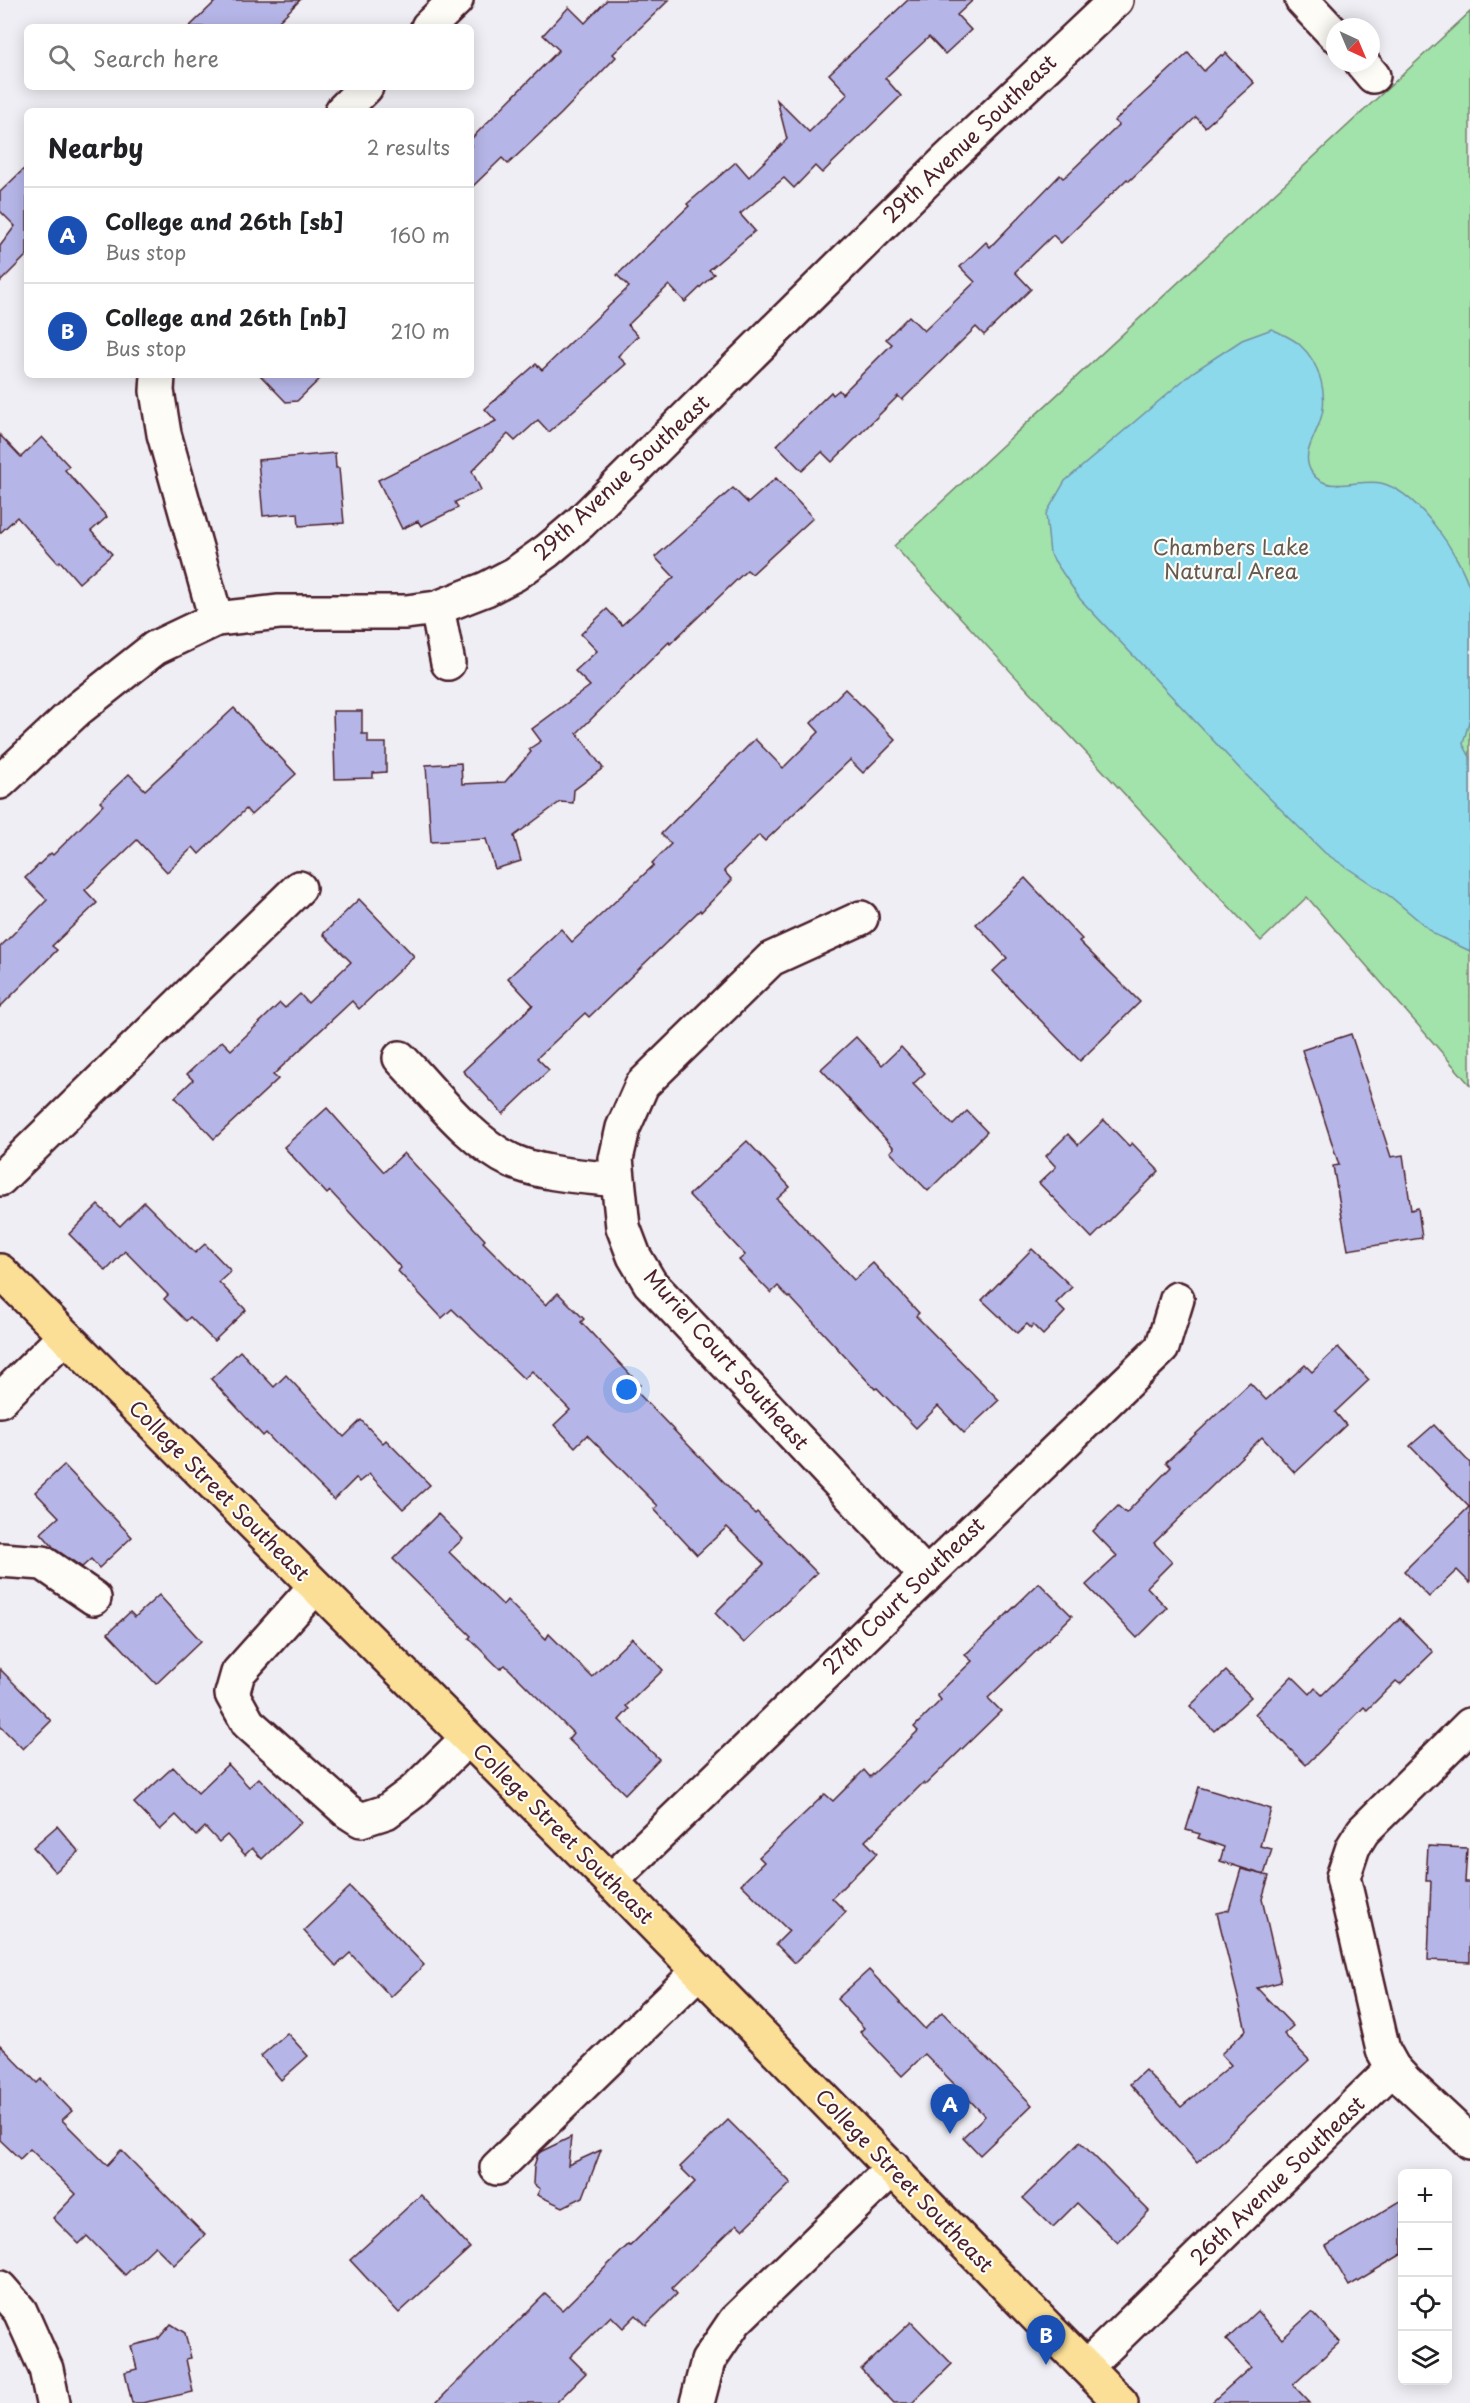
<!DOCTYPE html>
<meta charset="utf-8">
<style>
body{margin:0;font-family:"Playpen Sans",sans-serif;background:#f6f6f6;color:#202124}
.controls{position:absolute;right:18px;bottom:18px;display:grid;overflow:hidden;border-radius:9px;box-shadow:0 3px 15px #0003}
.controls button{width:54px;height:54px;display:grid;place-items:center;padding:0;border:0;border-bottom:2px solid #e0e0e0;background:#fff;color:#202124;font:30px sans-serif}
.compass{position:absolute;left:1326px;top:18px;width:54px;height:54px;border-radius:50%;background:#fff;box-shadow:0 3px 15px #0003;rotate:136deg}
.you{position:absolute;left:627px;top:1390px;width:21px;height:21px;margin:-15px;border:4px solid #fff;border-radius:50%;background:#1a73e8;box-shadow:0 0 0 9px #1a73e833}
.badge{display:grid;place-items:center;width:39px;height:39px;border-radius:50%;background:#4a1f2b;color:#fff;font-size:20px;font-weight:700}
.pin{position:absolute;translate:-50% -50px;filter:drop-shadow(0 2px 3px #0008)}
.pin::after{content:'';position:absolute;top:32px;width:21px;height:18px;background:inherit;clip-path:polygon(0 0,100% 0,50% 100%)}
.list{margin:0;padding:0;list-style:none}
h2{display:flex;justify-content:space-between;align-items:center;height:78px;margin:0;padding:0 24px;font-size:26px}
h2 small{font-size:20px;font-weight:400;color:#757577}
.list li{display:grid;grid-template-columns:39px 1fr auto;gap:18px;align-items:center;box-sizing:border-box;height:96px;padding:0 24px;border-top:2px solid #e0e0e0}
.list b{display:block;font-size:22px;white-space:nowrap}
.list p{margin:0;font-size:20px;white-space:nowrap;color:#757577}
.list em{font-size:20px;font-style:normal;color:#757577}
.icon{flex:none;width:33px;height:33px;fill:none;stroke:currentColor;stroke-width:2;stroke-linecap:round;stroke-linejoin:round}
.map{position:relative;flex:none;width:1470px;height:2403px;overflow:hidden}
.search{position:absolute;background:#fff;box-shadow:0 3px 15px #0003;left:24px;top:24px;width:450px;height:66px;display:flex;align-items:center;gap:15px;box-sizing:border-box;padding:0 21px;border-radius:9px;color:#757577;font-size:22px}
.panel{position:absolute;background:#fff;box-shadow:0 3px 15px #0003;left:24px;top:108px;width:450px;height:270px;border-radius:9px}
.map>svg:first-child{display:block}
.green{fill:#a2e2ab;stroke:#76806b;stroke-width:1.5}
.water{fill:#8cd9ec;stroke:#728f9f;stroke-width:1.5}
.building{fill:#b5b6e7;stroke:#4a1f2b;stroke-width:1.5}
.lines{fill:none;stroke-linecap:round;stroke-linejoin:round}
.minor-casing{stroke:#4a1f2b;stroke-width:38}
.major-casing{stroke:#4a1f2b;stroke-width:38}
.minor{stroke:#fdfcf7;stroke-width:33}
.major{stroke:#fbdf96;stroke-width:33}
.labels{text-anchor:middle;stroke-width:4.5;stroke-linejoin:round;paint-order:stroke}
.street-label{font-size:21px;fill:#4a1f2b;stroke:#fdfcf7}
.park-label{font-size:21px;fill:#645a51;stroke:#fdfcf7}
</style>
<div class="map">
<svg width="1470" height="2403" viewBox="0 0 1470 2403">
<rect width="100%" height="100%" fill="#efeef4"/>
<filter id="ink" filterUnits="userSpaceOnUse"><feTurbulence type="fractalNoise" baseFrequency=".0167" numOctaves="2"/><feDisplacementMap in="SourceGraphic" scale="12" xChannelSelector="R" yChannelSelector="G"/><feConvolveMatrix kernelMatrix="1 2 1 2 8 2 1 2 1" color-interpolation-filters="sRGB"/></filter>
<g filter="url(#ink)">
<path class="green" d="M 1470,12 L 1470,1085 L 1307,897 L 1261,941 L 894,546 Z"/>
<path class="water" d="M 1272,329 C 1281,334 1293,338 1300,345 C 1320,363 1329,396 1320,421 C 1315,438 1300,455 1312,473 C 1327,495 1360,478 1381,483 C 1418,492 1460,555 1470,589 L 1470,718 L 1463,744 L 1470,757 L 1470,951 L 1436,935 L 1391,897 L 1325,853 L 1240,769 L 1080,599 L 1050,554 L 1046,514 L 1065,481 L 1193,372 L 1242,340 Z"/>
<g class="building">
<path d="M 217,0 L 300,0 L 273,27 L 189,27 Z"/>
<path d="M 607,0 L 669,0 L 613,54 L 616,57 L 561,114 L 508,164 L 502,158 L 471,188 L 471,139 L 559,50 L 543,35 L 569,7 L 585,23 Z"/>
<path d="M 908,0 L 973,0 L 957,15 L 971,30 L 945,54 L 929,37 L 885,78 L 901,96 L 822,173 L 815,166 L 794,188 L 784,178 L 740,214 L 755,231 L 709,270 L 714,274 L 685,302 L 669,285 L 628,325 L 638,336 L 618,356 L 626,364 L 549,432 L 538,420 L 515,441 L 508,434 L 472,471 L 481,490 L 455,502 L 458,508 L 421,526 L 418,521 L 402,529 L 378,480 L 496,421 L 485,409 L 536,364 L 542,370 L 629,287 L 617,275 L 689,206 L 687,204 L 736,162 L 749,177 L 787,139 L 777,100 L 809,132 L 848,94 L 829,74 Z"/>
<path d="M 1188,53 L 1204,71 L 1221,55 L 1223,56 L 1226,53 L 1254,83 L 1205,127 L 1196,117 L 1129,181 L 1127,179 L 1061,243 L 1053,235 L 1015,272 L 1031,289 L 984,335 L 976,327 L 902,400 L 898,396 L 832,462 L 822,452 L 802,471 L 777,445 L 831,392 L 833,395 L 839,390 L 842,394 L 892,344 L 886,339 L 909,316 L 924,331 L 975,282 L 960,267 L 986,242 L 990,247 L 1060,175 L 1063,178 L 1067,175 L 1119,125 L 1114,121 Z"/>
<path d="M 27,166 L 27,255 L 0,282 L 0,246 L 15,226 L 0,211 L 0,192 Z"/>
<path d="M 260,375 L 324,375 L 297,401 L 286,402 Z"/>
<path d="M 0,435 L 21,457 L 42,437 L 69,466 L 65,470 L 107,517 L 91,531 L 112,554 L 79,583 L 60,561 L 58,563 L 17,517 L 0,533 Z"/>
<path d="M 335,453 L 336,468 L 339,468 L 344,523 L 299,526 L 298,513 L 263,516 L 258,460 Z"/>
<path d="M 776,478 L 813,518 L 752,574 L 747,570 L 670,644 L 669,642 L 577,733 L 603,768 L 574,790 L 573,803 L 560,802 L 514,836 L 521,861 L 495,869 L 486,839 L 431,842 L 426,765 L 461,763 L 462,784 L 505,782 L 531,752 L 529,749 L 541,741 L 532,729 L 590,686 L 575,671 L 597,651 L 581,634 L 607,609 L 622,625 L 674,577 L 655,557 L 733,488 L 748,503 Z"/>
<path d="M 845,689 L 896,740 L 863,773 L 850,760 L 765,841 L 759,835 L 724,871 L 732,880 L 701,912 L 700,910 L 589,1017 L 585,1013 L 537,1058 L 549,1070 L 503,1114 L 463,1071 L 533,1005 L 508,978 L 561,929 L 572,942 L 654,865 L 652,863 L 671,844 L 661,834 L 755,739 L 783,768 L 819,732 L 811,723 Z"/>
<path d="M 234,708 L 296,774 L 251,815 L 246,809 L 199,854 L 193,847 L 167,872 L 137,840 L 85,890 L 97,903 L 52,946 L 57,950 L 0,1007 L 0,947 L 47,900 L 25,878 L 51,853 L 53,855 L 103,805 L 100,802 L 129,774 L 145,790 Z"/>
<path d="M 333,711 L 362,711 L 362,734 L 368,734 L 368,743 L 386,743 L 386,772 L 373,773 L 373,778 L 335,779 Z"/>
<path d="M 1025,878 L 1082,939 L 1079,941 L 1140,1002 L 1080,1061 L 993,971 L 1007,958 L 976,924 Z"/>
<path d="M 359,899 L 414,956 L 359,1009 L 352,1001 L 273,1075 L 278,1079 L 214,1139 L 175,1097 L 193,1080 L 187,1074 L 222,1041 L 231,1050 L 280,1003 L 285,1008 L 300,994 L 308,1003 L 351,962 L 323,934 Z"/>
<path d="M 1351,1034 L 1391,1157 L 1403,1155 L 1411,1210 L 1418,1208 L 1422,1238 L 1348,1250 L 1333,1166 L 1339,1165 L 1302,1050 Z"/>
<path d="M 856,1037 L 882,1065 L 901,1047 L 925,1073 L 913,1084 L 953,1125 L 967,1111 L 987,1132 L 928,1191 L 890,1152 L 894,1148 L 821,1069 Z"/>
<path d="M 327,1108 L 384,1172 L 404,1153 L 485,1240 L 483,1242 L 546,1305 L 558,1293 L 584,1319 L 581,1322 L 640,1385 L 635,1390 L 755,1514 L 757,1512 L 817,1573 L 744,1643 L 715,1613 L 764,1564 L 727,1527 L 697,1555 L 654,1509 L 658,1506 L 587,1435 L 575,1447 L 554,1425 L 570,1410 L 532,1371 L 524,1379 L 452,1309 L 442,1318 L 398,1271 L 401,1268 L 330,1191 L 327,1194 L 284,1147 Z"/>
<path d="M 1104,1120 L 1129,1146 L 1132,1143 L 1159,1171 L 1092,1238 L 1039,1183 L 1056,1167 L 1046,1156 L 1068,1134 L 1078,1145 Z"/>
<path d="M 747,1141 L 790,1187 L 777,1199 L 854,1280 L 873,1263 L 919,1313 L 916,1316 L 999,1400 L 964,1433 L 938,1406 L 916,1428 L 877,1388 L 875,1389 L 790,1297 L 789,1298 L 778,1286 L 771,1293 L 739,1260 L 745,1255 L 689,1195 Z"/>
<path d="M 144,1202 L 195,1253 L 205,1244 L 231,1271 L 219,1282 L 246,1310 L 214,1341 L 190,1317 L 186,1321 L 164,1299 L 168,1295 L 125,1251 L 106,1271 L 69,1234 L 98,1205 L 120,1226 Z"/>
<path d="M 1032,1249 L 1072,1287 L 1056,1303 L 1065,1312 L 1043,1335 L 1033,1325 L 1031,1328 L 1027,1324 L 1017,1333 L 982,1300 Z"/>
<path d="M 1338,1347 L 1369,1380 L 1335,1412 L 1346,1425 L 1295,1473 L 1262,1437 L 1154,1543 L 1172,1562 L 1147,1587 L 1167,1608 L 1137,1638 L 1086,1585 L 1117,1556 L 1093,1531 L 1118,1506 L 1126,1513 L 1171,1467 L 1166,1462 L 1250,1383 L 1266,1400 L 1305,1365 L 1312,1372 Z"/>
<path d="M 240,1351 L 274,1387 L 286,1375 L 344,1437 L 361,1420 L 383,1443 L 386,1440 L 430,1485 L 403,1509 L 369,1474 L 359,1482 L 356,1478 L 334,1500 L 279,1445 L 278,1446 L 266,1433 L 263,1436 L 211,1379 Z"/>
<path d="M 1434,1425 L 1470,1463 L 1470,1583 L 1457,1570 L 1429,1597 L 1404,1571 L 1469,1507 L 1410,1446 Z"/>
<path d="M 64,1465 L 132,1537 L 99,1568 L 91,1559 L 82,1567 L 55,1549 L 41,1533 L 59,1517 L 35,1492 Z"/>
<path d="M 438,1514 L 463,1539 L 449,1552 L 503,1605 L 507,1600 L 546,1639 L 549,1634 L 592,1677 L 632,1638 L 663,1670 L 626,1706 L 629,1709 L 619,1720 L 659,1759 L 625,1794 L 568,1739 L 573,1733 L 505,1665 L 500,1669 L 469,1638 L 471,1636 L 393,1559 Z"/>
<path d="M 1039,1583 L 1072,1616 L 988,1698 L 1001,1711 L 925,1785 L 923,1783 L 865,1841 L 877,1853 L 832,1898 L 846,1912 L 795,1963 L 776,1944 L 789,1931 L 741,1884 L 764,1862 L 759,1857 L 825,1794 L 833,1801 L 864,1770 L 870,1777 L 918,1731 L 914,1727 L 941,1700 L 937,1695 L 972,1661 L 965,1655 Z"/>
<path d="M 159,1595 L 201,1641 L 156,1684 L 108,1633 L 130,1612 L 135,1617 Z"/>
<path d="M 1400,1618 L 1433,1652 L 1400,1684 L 1396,1681 L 1367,1710 L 1364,1707 L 1306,1765 L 1255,1714 L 1292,1676 L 1310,1694 L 1315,1688 L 1322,1695 Z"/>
<path d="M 0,1669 L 51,1721 L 23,1749 L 0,1726 Z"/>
<path d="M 1226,1671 L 1251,1697 L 1214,1731 L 1190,1706 Z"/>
<path d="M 228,1764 L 249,1787 L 259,1778 L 301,1822 L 262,1859 L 252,1848 L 245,1855 L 227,1835 L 219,1842 L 205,1827 L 196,1836 L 176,1815 L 160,1830 L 134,1803 L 173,1767 L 198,1793 Z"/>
<path d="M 1199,1787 L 1271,1809 L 1260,1846 L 1272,1849 L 1264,1875 L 1220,1861 L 1224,1847 L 1198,1838 L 1200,1834 L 1186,1830 Z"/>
<path d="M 57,1826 L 79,1852 L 55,1872 L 33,1847 Z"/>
<path d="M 1428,1846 L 1467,1848 L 1465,1882 L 1470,1882 L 1470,1962 L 1428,1960 L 1431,1881 L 1426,1881 Z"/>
<path d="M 1241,1869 L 1269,1876 L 1262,1899 L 1281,1982 L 1257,1988 L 1293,2026 L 1284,2034 L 1309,2060 L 1197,2163 L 1130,2084 L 1145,2070 L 1181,2107 L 1231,2065 L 1221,2054 L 1246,2030 L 1217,1913 L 1229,1910 Z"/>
<path d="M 350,1887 L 424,1965 L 391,1997 L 350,1953 L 336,1966 L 304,1931 Z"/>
<path d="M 869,1970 L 925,2029 L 942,2012 L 1032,2105 L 980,2155 L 963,2137 L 985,2116 L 925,2054 L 902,2076 L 860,2032 L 864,2028 L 837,1999 Z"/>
<path d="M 287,2033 L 308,2056 L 281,2080 L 261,2056 Z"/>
<path d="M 0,2045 L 37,2083 L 41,2079 L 72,2111 L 62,2120 L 107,2165 L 121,2150 L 205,2235 L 174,2265 L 155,2246 L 125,2275 L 87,2236 L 79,2244 L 53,2218 L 76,2194 L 30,2149 L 20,2159 L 0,2140 Z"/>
<path d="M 728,2120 L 791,2183 L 743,2230 L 737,2224 L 672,2288 L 677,2294 L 646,2325 L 636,2315 L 623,2328 L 611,2316 L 570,2357 L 586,2373 L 556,2403 L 436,2403 L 545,2294 L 562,2310 L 628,2245 L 630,2246 L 695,2182 L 680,2167 Z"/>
<path d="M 571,2137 L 568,2165 L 601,2150 L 583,2197 L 563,2207 L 537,2195 L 540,2189 L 533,2184 L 534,2166 L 538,2154 L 542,2151 Z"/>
<path d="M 1080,2142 L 1149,2211 L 1118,2243 L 1077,2203 L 1053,2227 L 1023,2198 Z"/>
<path d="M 421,2195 L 470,2248 L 399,2313 L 350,2260 Z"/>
<path d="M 1402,2200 L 1402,2254 L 1349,2286 L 1326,2246 Z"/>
<path d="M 1257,2311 L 1282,2339 L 1312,2312 L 1340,2342 L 1293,2385 L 1310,2403 L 1211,2403 L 1251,2367 L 1226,2340 Z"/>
<path d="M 911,2322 L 952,2364 L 912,2403 L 894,2403 L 861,2369 Z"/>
<path d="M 171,2324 L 185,2333 L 191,2358 L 186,2359 L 193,2392 L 142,2403 L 132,2403 L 125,2372 L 137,2369 L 131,2346 L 158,2339 Z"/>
</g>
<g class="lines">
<g class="minor-casing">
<g id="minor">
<path d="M 1302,0 L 1335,35"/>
<path d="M 428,27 L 456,0"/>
<path d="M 1362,63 L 1373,76"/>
<path d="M 342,111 L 366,87"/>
<path d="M 158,375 L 157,391 L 164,434 L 216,619"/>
<path d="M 437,608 L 448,663"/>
<path d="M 0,782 L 78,709 L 155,648 L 216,619 L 279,612 L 406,612 L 437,608 L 486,589 L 515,574 L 547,551 L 580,523 L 947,160 L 1116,0"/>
<path d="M 861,918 L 771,959 L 642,1085 L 623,1128 L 616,1159 L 623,1227 L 634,1256 L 650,1283 L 926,1575"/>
<path d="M 400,1058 C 432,1091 469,1141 512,1161 C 544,1175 582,1176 617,1180"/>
<path d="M 0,1179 L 299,888"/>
<path d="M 0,1400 L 64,1337"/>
<path d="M 0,1560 L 43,1563 L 94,1598"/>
<path d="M 315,1587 L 238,1673 L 232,1694 L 248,1723 L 347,1811 L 361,1820 L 386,1812 L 414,1791 L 467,1739"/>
<path d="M 1470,1725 L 1363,1831 L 1353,1847 L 1343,1877 L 1383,2050 L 1393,2068 L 1405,2081 L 1470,2142"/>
<path d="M 611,1881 L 1162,1348 L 1177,1299"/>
<path d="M 497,2168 L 699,1971"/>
<path d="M 0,2288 L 20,2311 L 46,2369 L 53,2403"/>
<path d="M 1086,2367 L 1393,2068"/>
<path d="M 697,2403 L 708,2361 L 735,2321 L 893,2168"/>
</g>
</g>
<g class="major-casing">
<path id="major" d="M 0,1271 L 611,1881 L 1121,2403"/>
</g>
<use href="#minor" class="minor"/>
<use href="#major" class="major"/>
</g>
</g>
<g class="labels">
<g class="street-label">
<text transform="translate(970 139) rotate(-44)" y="7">29th Avenue Southeast</text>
<text transform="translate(622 478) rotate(-43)" y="7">29th Avenue Southeast</text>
<text transform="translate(726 1360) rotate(48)" y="7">Muriel Court Southeast</text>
<text transform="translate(219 1491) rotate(45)" y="7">College Street Southeast</text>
<text transform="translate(904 1596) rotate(-44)" y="7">27th Court Southeast</text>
<text transform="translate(563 1834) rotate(45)" y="7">College Street Southeast</text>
<text transform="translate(904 2181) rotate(46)" y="7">College Street Southeast</text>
<text transform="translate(1278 2181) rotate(-44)" y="7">26th Avenue Southeast</text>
</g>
<g class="park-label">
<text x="1231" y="555">Chambers Lake<tspan x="1231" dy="24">Natural Area</tspan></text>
</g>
</g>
</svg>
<div class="controls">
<button>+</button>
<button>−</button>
<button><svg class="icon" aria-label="locate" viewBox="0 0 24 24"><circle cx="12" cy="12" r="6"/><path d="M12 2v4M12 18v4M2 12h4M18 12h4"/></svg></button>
<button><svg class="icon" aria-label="layers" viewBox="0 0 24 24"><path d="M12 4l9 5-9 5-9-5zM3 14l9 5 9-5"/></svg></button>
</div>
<svg class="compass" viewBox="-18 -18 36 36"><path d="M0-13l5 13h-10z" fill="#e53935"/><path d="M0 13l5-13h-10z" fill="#757577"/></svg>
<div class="you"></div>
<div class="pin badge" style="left:950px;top:2134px;background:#1a4fb4">A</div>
<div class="pin badge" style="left:1046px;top:2365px;background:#1a4fb4">B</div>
<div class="search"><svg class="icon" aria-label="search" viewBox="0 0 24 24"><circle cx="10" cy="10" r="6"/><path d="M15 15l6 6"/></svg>Search here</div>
<section class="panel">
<h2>Nearby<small>2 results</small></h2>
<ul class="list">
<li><span class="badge" style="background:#1a4fb4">A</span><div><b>College and 26th [sb]</b><p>Bus stop</p></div><em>160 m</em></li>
<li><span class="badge" style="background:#1a4fb4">B</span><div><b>College and 26th [nb]</b><p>Bus stop</p></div><em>210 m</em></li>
</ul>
</section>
</div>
